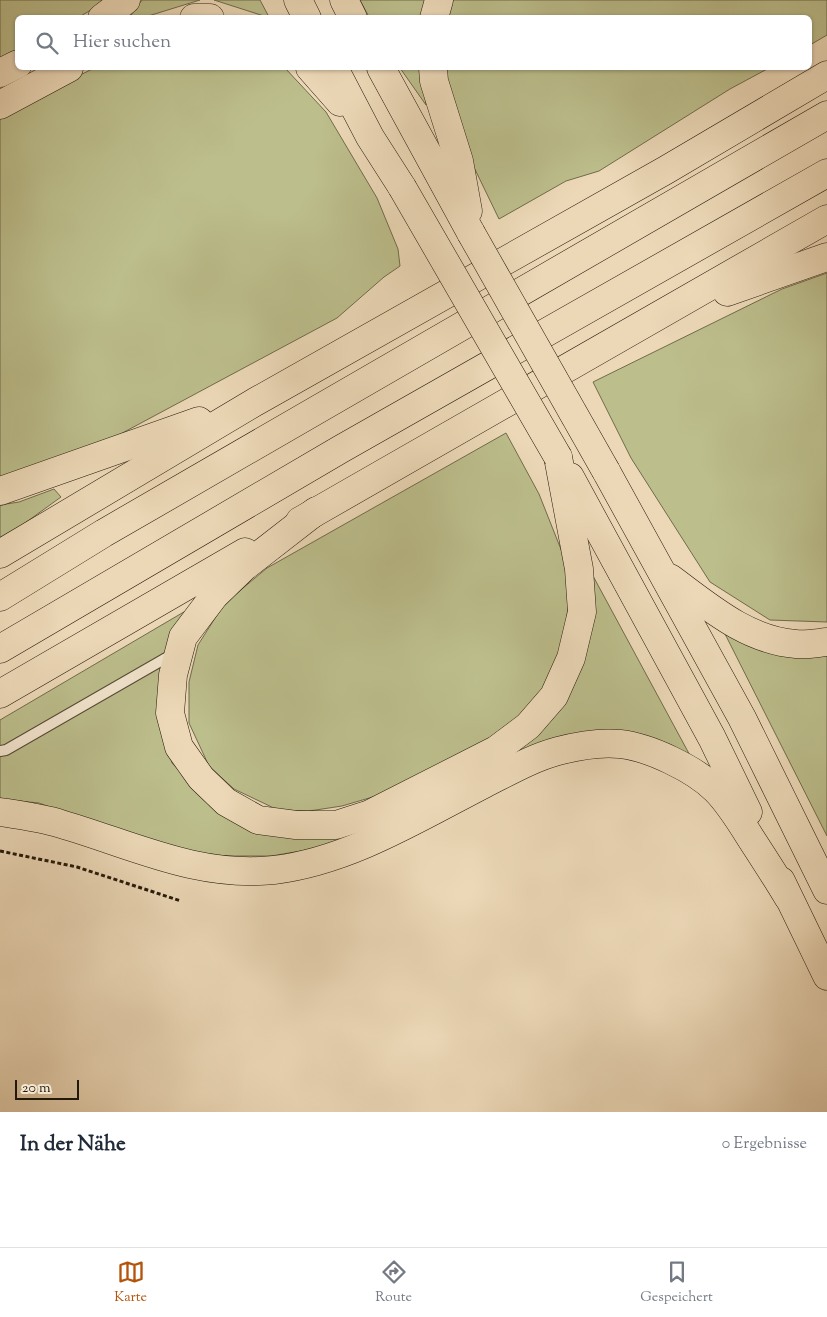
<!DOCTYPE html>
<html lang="de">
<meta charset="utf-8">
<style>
body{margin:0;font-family:"Sorts Mill Goudy",serif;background:#f2f2f3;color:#1f2937}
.scale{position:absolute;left:15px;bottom:12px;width:64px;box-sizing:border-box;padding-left:5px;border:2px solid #24180a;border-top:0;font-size:14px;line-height:18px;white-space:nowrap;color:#24180a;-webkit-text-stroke:4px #f3e6d0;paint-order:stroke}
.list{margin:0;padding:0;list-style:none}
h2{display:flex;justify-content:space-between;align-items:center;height:65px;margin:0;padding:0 20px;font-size:21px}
h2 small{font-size:16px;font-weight:400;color:#747a83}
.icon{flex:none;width:28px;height:28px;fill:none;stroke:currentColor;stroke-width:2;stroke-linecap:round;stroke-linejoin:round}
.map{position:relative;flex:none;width:827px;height:1112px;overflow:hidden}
.search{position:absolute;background:#fff;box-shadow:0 1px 4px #0004;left:15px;right:15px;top:15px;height:55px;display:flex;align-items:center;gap:12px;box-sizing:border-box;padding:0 18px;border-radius:8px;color:#747a83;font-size:19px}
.sheet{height:135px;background:#fff}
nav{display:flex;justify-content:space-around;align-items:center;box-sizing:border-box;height:70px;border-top:1px solid #e0e1e3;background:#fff;font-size:14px;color:#747a83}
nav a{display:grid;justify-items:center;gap:2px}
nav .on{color:#b45309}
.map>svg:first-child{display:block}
.green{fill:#bcbe8c;stroke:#706b4b}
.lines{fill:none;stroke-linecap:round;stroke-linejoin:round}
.service-casing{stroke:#564835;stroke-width:12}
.motorway-casing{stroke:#24180a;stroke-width:29}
.path{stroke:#24180a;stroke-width:3;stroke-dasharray:4 2.5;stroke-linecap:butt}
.service{stroke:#f3e6d0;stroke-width:10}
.motorway{stroke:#ecd8b7;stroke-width:28}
.motorway-bridge-casing{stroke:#24180a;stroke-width:29;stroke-linecap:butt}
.motorway-bridge{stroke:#ecd8b7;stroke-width:28}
</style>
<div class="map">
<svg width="827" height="1112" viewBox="0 0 827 1112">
<rect width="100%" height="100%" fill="#ecd8b7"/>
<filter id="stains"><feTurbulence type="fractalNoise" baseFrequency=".004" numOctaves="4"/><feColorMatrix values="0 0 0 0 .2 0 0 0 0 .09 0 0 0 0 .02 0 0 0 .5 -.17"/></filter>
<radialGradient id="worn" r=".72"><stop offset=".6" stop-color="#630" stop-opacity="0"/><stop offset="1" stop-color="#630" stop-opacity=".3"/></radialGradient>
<g class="green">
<path d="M 0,0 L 108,0 L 79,17 L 18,18 L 17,51 L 0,61 Z"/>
<path d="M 142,0 L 200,0 L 145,17 L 129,18 Z"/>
<path d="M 214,0 L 260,0 L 269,17 L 267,17 Z"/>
<path d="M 360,0 L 425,0 L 422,18 L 369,17 Z"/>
<path d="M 448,0 L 827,0 L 827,35 L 810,45 L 810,18 L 445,18 Z"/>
<path d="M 94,68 L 285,68 L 326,112 L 377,198 L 398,249 L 400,266 L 384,277 L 337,318 L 113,438 L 0,479 L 0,116 Z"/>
<path d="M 400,68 L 422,68 L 426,105 Z"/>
<path d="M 441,68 L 769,68 L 730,89 L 599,171 L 566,181 L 499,219 L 469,157 Z"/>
<path d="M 827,273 L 827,622 L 770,620 L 710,582 L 631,458 L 593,382 L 782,289 Z"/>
<path d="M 506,433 L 539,494 L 566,562 L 568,605 L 564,648 L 535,704 L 505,735 L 393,791 L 342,806 L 309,811 L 278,810 L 234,789 L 209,766 L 189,723 L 189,682 L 198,645 L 224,604 L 267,568 Z"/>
<path d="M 54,489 L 61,497 L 0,541 L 0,505 L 19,502 Z"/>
<path d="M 586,563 L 693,761 L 658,745 L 482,773 L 538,729 Z"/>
<path d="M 194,606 L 162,728 L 172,763 L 208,801 L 379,821 L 324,847 L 271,856 L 211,856 L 115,831 L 39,803 L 0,799 L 0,720 Z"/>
<path d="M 723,630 L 827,652 L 827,836 Z"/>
</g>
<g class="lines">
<g class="service-casing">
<path id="service" d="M 0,751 L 6,750 L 173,654"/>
</g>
<g class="motorway-casing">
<g id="motorway">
<path d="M 298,0 L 307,18"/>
<path d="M 344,0 L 353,18"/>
<path d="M 102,18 L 126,0"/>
<path d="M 194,18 L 210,18"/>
<path d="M 434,18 L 439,0"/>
<path d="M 310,68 L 340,102"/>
<path d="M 334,68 L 370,137 L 402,187"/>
<path d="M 381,68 L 471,233"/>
<path d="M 433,68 L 434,81 L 459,161 L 468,211"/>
<path d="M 0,73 L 18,64"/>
<path d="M 0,105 L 69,68"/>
<path d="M 727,292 L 827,257"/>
<path d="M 606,471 L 742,718 L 827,890"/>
<path d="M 570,477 L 712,738 L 748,812"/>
<path d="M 0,491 L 199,421"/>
<path d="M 316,511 L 244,567 L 214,596 L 183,637 L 173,675 L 170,713 L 179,747 L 201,778 L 226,802 L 258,820 L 296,825 L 336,825 L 370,814 L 496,750 L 528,726 L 554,696 L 571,658 L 582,612 L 579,569 L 558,457"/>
<path d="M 300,521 L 827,219"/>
<path d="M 0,554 L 255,402 L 666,170 L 827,75"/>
<path d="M 670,578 C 708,606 746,640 796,644 C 806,645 817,643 827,642"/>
<path d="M 0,597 L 104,533 L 827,115"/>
<path d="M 0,649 L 341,449 L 827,173"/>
<path d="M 0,694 L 245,552"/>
<path d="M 0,812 C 20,815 42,818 61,824 C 133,845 197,878 274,870 C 349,861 418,818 484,784 C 508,772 532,758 558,751 C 577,746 600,742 620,744 C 649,747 695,769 716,790 C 729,803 740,821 750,837 C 763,857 776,877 788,897"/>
<path d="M 781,881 L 827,976"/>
</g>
</g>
<path class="path" d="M 0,851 L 77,867 L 181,901"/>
<use href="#service" class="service"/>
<use href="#motorway" class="motorway"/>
<g class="motorway-bridge-casing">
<g id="motorway-bridge">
<path d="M 402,187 L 558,457"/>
<path d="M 471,233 L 606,471"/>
</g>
</g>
<use href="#motorway-bridge" class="motorway-bridge"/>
</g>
<rect width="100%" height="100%" filter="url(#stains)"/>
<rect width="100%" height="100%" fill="url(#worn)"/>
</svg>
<div class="scale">20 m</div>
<div class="search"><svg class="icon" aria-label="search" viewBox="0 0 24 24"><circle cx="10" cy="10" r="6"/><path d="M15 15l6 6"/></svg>Hier suchen</div>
</div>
<section class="sheet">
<h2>In der Nähe<small>0 Ergebnisse</small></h2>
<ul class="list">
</ul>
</section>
<nav>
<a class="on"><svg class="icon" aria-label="map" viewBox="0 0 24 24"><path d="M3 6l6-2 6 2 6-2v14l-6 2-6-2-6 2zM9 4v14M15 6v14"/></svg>Karte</a>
<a><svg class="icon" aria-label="directions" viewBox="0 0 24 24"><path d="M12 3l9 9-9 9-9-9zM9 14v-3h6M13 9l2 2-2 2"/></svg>Route</a>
<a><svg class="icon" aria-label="saved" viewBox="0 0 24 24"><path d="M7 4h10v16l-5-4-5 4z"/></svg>Gespeichert</a>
</nav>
